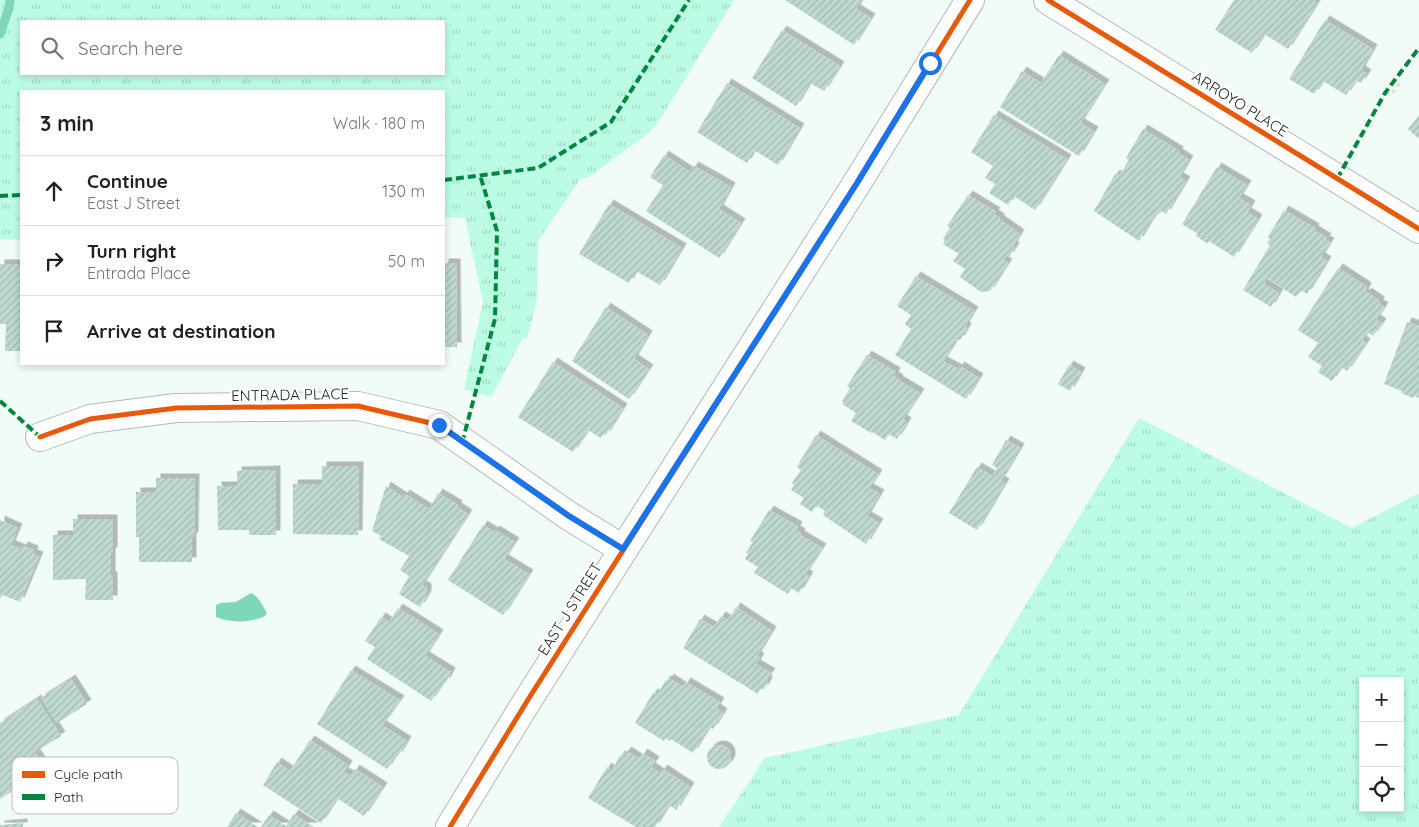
<!DOCTYPE html>
<meta charset="utf-8">
<style>
body{margin:0;font-family:Quicksand,sans-serif;background:#f6f6f6;color:#202124}
.controls{position:absolute;right:15px;bottom:15px;display:grid;overflow:hidden;border-radius:0px;box-shadow:0 2px 8px #0003}
.controls button{width:45px;height:45px;display:grid;place-items:center;padding:0;border:0;border-bottom:1px solid #e0e0e0;background:#fff;color:#202124;font:25px sans-serif}
.stop{position:absolute;width:15px;height:15px;margin:-11px;border:4px solid #1a73e8;border-radius:50%;background:#fff}
.stop.end{background:#1a73e8;border-color:#fff;box-shadow:0 1px 5px #0008}
.list{margin:0;padding:0;list-style:none}
h2{display:flex;justify-content:space-between;align-items:center;height:65px;margin:0;padding:0 20px;font-size:21px}
h2 small{font-size:16px;font-weight:400;color:#757577}
.list li{display:grid;grid-template-columns:32px 1fr auto;gap:15px;align-items:center;box-sizing:border-box;height:70px;padding:0 20px;border-top:1px solid #e0e0e0}
.list b{display:block;font-size:19px;white-space:nowrap}
.list p{margin:0;font-size:16px;white-space:nowrap;color:#757577}
.list em{font-size:16px;font-style:normal;color:#757577}
.icon{flex:none;width:28px;height:28px;fill:none;stroke:currentColor;stroke-width:2;stroke-linecap:round;stroke-linejoin:round}
.map{position:relative;flex:none;width:1419px;height:827px;overflow:hidden}
.search{position:absolute;background:#fff;box-shadow:0 2px 8px #0003;left:20px;top:20px;width:425px;height:55px;display:flex;align-items:center;gap:12px;box-sizing:border-box;padding:0 18px;border-radius:0px;color:#757577;font-size:19px}
.panel{position:absolute;background:#fff;box-shadow:0 2px 8px #0003;left:20px;top:90px;width:425px;height:275px;border-radius:0px}
.map>svg:first-child{display:block}
.grass{fill:url(#grass-tufts);fill-rule:evenodd}
.water{fill:#7ed6bb}
.lines{fill:none;stroke-linecap:round;stroke-linejoin:round}
.stream{stroke:#7ed6bb;stroke-width:9}
.building{fill:url(#building-hatch);filter:url(#shadow)}
.minor-casing{stroke:#b2b9b6;stroke-width:30}
.tertiary-casing{stroke:#b2b9b6;stroke-width:30}
.path{stroke:#dee0df;stroke-width:3;stroke-dasharray:4 4;stroke-linecap:butt}
.minor{stroke:#fdfffe;stroke-width:28}
.tertiary{stroke:#fdfffe;stroke-width:28}
.quiet{stroke:#00873e;stroke-width:4;stroke-dasharray:8 4;stroke-linecap:butt}
.cycleway-casing{stroke:#fff;stroke-width:8}
.cycleway{stroke:#e8590c;stroke-width:5}
.route{stroke:#1a73e8;stroke-width:6}
.labels{text-anchor:middle;stroke-width:4.5;stroke-linejoin:round;paint-order:stroke}
.street-label{font-size:15px;fill:#1a211e;stroke:#fff}
.key{fill:#fff;stroke:#babcbc;stroke-width:1}
.key-label{font-size:14px;fill:#1a211e}
</style>
<div class="map">
<svg width="1419" height="827" viewBox="0 0 1419 827">
<defs>
<pattern id="grass-tufts" width="24" height="20" patternUnits="userSpaceOnUse" patternTransform="scale(1.25)"><rect width="24" height="20" fill="#bcfce5"/><path d="M3 7l-1-3M5 7V3M7 7l1-3M15 17l-1-3M17 17v-4M19 17l1-3" fill="none" stroke="#a1d8c4"/></pattern>
<pattern id="building-hatch" width="6" height="6" patternUnits="userSpaceOnUse" patternTransform="scale(1.25)"><rect width="6" height="6" fill="#bed9d0"/><path d="M-1 1l2-2M0 6l6-6M5 7l2-2" fill="none" stroke="#a3bab2"/></pattern>
<filter id="shadow"><feDropShadow dx="4.5" dy="-4.5" stdDeviation="0" flood-color="#0004"/></filter>
</defs>
<rect width="100%" height="100%" fill="#f2fcf7"/>
<g class="grass">
<path d="M 0,0 L 734,0 L 661,118 L 649,133 L 597,171 C 593,175 586,179 581,178 L 538,241 L 537,298 L 527,339 L 523,338 L 491,397 L 464,389 L 483,302 L 465,218 L 444,217 L 444,91 L 21,91 L 21,240 L 0,239 ZM 21,21 L 444,21 L 444,74 L 21,74 Z"/>
<path d="M 1139,418 L 1352,528 L 1419,493 L 1419,827 L 719,827 L 765,758 L 959,715 ZM 1363,681 L 1400,681 L 1400,808 L 1363,808 Z"/>
</g>
<path class="water" d="M 251,593 C 258,596 263,606 267,613 L 265,616 C 251,623 231,623 216,617 L 216,605 L 221,603 L 236,602 Z"/>
<g class="lines">
<path class="stream" d="M 0,34 L 9,8 L 10,0"/>
</g>
<g class="building">
<path d="M 785,0 L 861,0 L 856,9 L 871,18 L 854,45 Z"/>
<path d="M 1234,0 L 1313,0 L 1317,3 L 1288,49 L 1264,34 L 1252,53 L 1215,30 Z"/>
<path d="M 1325,20 L 1373,49 L 1361,70 L 1367,74 L 1361,83 L 1356,80 L 1346,95 L 1323,81 L 1314,94 L 1289,79 Z"/>
<path d="M 782,30 L 840,66 L 824,91 L 810,83 L 796,106 L 752,78 Z"/>
<path d="M 1059,55 L 1105,84 L 1080,123 L 1094,131 L 1079,156 L 1000,107 L 1022,71 L 1041,83 Z"/>
<path d="M 727,83 L 800,128 L 778,165 L 754,150 L 747,163 L 697,132 Z"/>
<path d="M 994,115 L 1067,159 L 1035,210 L 1014,196 L 1008,205 L 989,193 L 995,184 L 985,178 L 993,166 L 971,152 Z"/>
<path d="M 1419,115 L 1419,139 L 1408,129 Z"/>
<path d="M 1143,129 L 1179,151 L 1178,153 L 1189,160 L 1179,177 L 1186,181 L 1166,214 L 1160,210 L 1155,218 L 1153,217 L 1139,241 L 1094,211 L 1115,174 L 1119,176 L 1129,160 L 1126,158 Z"/>
<path d="M 664,155 L 690,172 L 694,166 L 731,187 L 719,209 L 741,223 L 719,258 L 646,211 L 663,185 L 650,177 Z"/>
<path d="M 1217,167 L 1247,185 L 1239,198 L 1251,205 L 1247,212 L 1258,219 L 1234,257 L 1209,241 L 1208,244 L 1196,236 L 1198,234 L 1182,224 Z"/>
<path d="M 968,195 L 996,212 L 994,214 L 1000,218 L 1000,220 L 1020,234 L 1013,245 L 1015,247 L 1009,257 L 1007,255 L 1003,260 L 1008,263 L 990,291 L 981,292 L 960,277 L 965,269 L 953,261 L 959,254 L 943,244 L 945,240 L 943,238 L 950,228 L 947,226 Z"/>
<path d="M 609,204 L 682,248 L 660,285 L 636,271 L 629,283 L 579,254 Z"/>
<path d="M 1284,210 L 1315,228 L 1314,230 L 1327,238 L 1325,240 L 1330,242 L 1321,257 L 1327,261 L 1307,294 L 1301,290 L 1296,297 L 1267,278 L 1264,284 L 1279,293 L 1271,307 L 1243,290 L 1270,245 L 1267,243 L 1270,239 L 1268,237 Z"/>
<path d="M 444,263 L 456,263 L 457,347 L 444,347 Z"/>
<path d="M 0,264 L 21,264 L 21,351 L 5,351 L 6,324 L 0,324 Z"/>
<path d="M 1338,268 L 1366,286 L 1367,288 L 1364,293 L 1366,294 L 1367,292 L 1380,301 L 1379,304 L 1384,307 L 1376,319 L 1382,323 L 1373,336 L 1368,332 L 1362,340 L 1366,343 L 1347,371 L 1341,367 L 1332,381 L 1318,372 L 1322,366 L 1308,357 L 1318,343 L 1298,330 Z"/>
<path d="M 916,276 L 974,311 L 965,326 L 967,328 L 960,340 L 957,339 L 943,361 L 958,369 L 960,366 L 979,378 L 966,399 L 895,355 L 911,329 L 905,324 L 911,315 L 897,306 Z"/>
<path d="M 606,307 L 648,335 L 634,359 L 649,369 L 629,399 L 572,361 Z"/>
<path d="M 1407,322 L 1419,326 L 1419,398 L 1414,396 L 1413,398 L 1401,393 L 1402,391 L 1384,384 Z"/>
<path d="M 867,355 L 896,372 L 894,376 L 899,379 L 898,380 L 920,393 L 903,419 L 907,422 L 897,439 L 889,434 L 885,440 L 872,432 L 871,433 L 851,421 L 856,413 L 842,404 L 844,402 L 842,401 L 850,388 L 847,386 Z"/>
<path d="M 553,362 L 623,408 L 606,435 L 604,434 L 601,438 L 588,430 L 573,452 L 518,417 Z"/>
<path d="M 1069,365 L 1081,372 L 1070,391 L 1058,384 Z"/>
<path d="M 816,435 L 878,474 L 869,488 L 880,494 L 867,516 L 879,523 L 866,544 L 823,515 L 825,511 L 816,505 L 812,512 L 800,504 L 804,498 L 791,490 L 794,485 L 792,483 L 801,470 L 797,467 L 799,463 Z"/>
<path d="M 1006,440 L 1020,448 L 1001,480 L 993,475 L 997,468 L 992,465 Z"/>
<path d="M 322,466 L 359,466 L 358,535 L 293,534 L 293,484 L 322,484 Z"/>
<path d="M 977,467 L 1005,483 L 977,530 L 949,513 Z"/>
<path d="M 276,470 L 276,535 L 249,535 L 249,530 L 218,530 L 217,486 L 237,486 L 237,471 Z"/>
<path d="M 156,478 L 195,478 L 194,537 L 192,537 L 192,562 L 139,562 L 139,537 L 136,537 L 136,492 L 156,492 Z"/>
<path d="M 386,486 L 403,497 L 405,494 L 429,509 L 438,493 L 458,505 L 457,507 L 468,514 L 422,585 L 427,588 L 427,595 L 420,607 L 399,594 L 409,576 L 400,570 L 409,556 L 379,539 L 381,536 L 372,531 Z"/>
<path d="M 769,510 L 798,526 L 796,530 L 801,533 L 800,535 L 822,548 L 805,574 L 809,576 L 799,593 L 791,588 L 788,594 L 754,573 L 758,567 L 745,559 L 748,554 L 746,553 L 753,542 L 750,541 Z"/>
<path d="M 73,519 L 113,519 L 113,552 L 111,552 L 111,576 L 113,576 L 113,600 L 85,600 L 86,579 L 53,580 L 53,535 L 73,535 Z"/>
<path d="M 0,520 L 18,528 L 11,545 L 22,549 L 23,546 L 34,550 L 33,554 L 39,556 L 20,602 L 3,595 L 1,598 L 0,597 Z"/>
<path d="M 483,525 L 494,532 L 495,530 L 515,542 L 504,559 L 529,574 L 503,615 L 448,580 Z"/>
<path d="M 736,607 L 772,631 L 757,656 L 760,658 L 756,664 L 771,673 L 767,678 L 768,682 L 764,689 L 760,689 L 758,694 L 683,648 L 700,619 L 714,627 L 721,616 L 728,620 Z"/>
<path d="M 398,608 L 439,634 L 425,656 L 451,672 L 446,682 L 444,681 L 431,701 L 367,659 L 375,647 L 365,641 L 381,617 L 389,622 Z"/>
<path d="M 351,670 L 400,700 L 382,725 L 407,741 L 398,756 L 396,755 L 387,769 L 317,724 Z"/>
<path d="M 669,678 L 683,687 L 686,682 L 720,702 L 716,708 L 723,713 L 713,729 L 709,727 L 693,753 L 671,739 L 670,741 L 665,738 L 664,741 L 635,723 L 653,693 L 657,695 L 666,680 L 668,681 Z"/>
<path d="M 71,679 L 87,704 L 57,723 L 41,698 Z"/>
<path d="M 37,699 L 61,736 L 35,752 L 46,769 L 0,799 L 0,723 Z"/>
<path d="M 310,740 L 348,765 L 344,772 L 351,776 L 355,769 L 383,787 L 364,816 L 337,798 L 321,823 L 263,785 L 277,762 L 290,771 Z"/>
<circle cx="719" cy="757" r="12"/>
<path d="M 627,751 L 639,759 L 643,753 L 655,761 L 651,767 L 660,773 L 663,769 L 690,787 L 676,810 L 669,805 L 655,827 L 636,827 L 588,798 L 607,767 L 612,771 L 620,755 L 623,756 Z"/>
<path d="M 236,813 L 258,827 L 227,827 Z"/>
<path d="M 294,814 L 314,827 L 261,827 L 269,815 L 286,826 Z"/>
<path d="M 23,823 L 23,827 L 0,827 L 0,825 Z"/>
</g>
<g class="lines">
<g class="minor-casing">
<g id="minor">
<path d="M 1048,0 L 1419,229"/>
<path d="M 40,437 L 90,419 L 176,408 L 358,406 L 439,425 L 569,516 L 623,549"/>
</g>
</g>
<g class="tertiary-casing">
<path id="tertiary" d="M 450,827 L 529,698 L 857,183 L 970,0"/>
</g>
<g class="path">
<path d="M 1385,93 L 1392,94 L 1399,84 L 1396,79"/>
<path d="M 497,231 L 501,210"/>
</g>
<use href="#minor" class="minor"/>
<use href="#tertiary" class="tertiary"/>
<g class="quiet">
<path d="M 1337,179 L 1385,93 L 1419,48"/>
<path d="M 444,180 L 538,168 L 611,122 L 689,0"/>
<path d="M 0,196 L 21,195"/>
<path d="M 0,401 L 40,437"/>
<path d="M 462,443 L 495,319 L 497,231 L 480,175"/>
</g>
<g class="cycleway-casing">
<g id="cycleway">
<path d="M 1048,0 L 1419,229"/>
<path d="M 40,437 L 90,419 L 176,408 L 358,406 L 439,425 L 569,516 L 623,549"/>
<path d="M 450,827 L 529,698 L 857,183 L 970,0"/>
</g>
</g>
<use href="#cycleway" class="cycleway"/>
</g>
<g class="lines">
<path class="route" d="M 439,425 L 569,516 L 623,549 L 857,183 L 930,63"/>
</g>
<g class="labels">
<g class="street-label">
<text transform="translate(1240 104) rotate(32)" y="5">ARROYO PLACE</text>
<text transform="translate(290 395) rotate(-1)" y="5">ENTRADA PLACE</text>
<text transform="translate(570 609) rotate(-58)" y="5">EAST J STREET</text>
</g>
</g>
<rect x="12" y="757" width="166" height="57" rx="8" class="key"/>
<rect x="22" y="771" width="23" height="7" fill="#e8590c"/>
<rect x="22" y="794" width="23" height="6" fill="#00873e"/>
<g class="key-label">
<text x="54" y="779">Cycle path</text>
<text x="54" y="802">Path</text>
</g>
</svg>
<div class="controls">
<button>+</button>
<button>−</button>
<button><svg class="icon" aria-label="locate" viewBox="0 0 24 24"><circle cx="12" cy="12" r="6"/><path d="M12 2v4M12 18v4M2 12h4M18 12h4"/></svg></button>
</div>
<div class="stop" style="left:930px;top:63px"></div>
<div class="stop end" style="left:439px;top:425px"></div>
<div class="search"><svg class="icon" aria-label="search" viewBox="0 0 24 24"><circle cx="10" cy="10" r="6"/><path d="M15 15l6 6"/></svg>Search here</div>
<section class="panel">
<h2>3 min<small>Walk · 180 m</small></h2>
<ul class="list">
<li><svg class="icon" aria-label="ahead" viewBox="0 0 24 24"><path d="M12 20V5M6 11l6-6 6 6"/></svg><div><b>Continue</b><p>East J Street</p></div><em>130 m</em></li>
<li><svg class="icon" aria-label="right" viewBox="0 0 24 24"><path d="M7 20v-9h11M14 6l5 5-5 5"/></svg><div><b>Turn right</b><p>Entrada Place</p></div><em>50 m</em></li>
<li><svg class="icon" aria-label="arrive" viewBox="0 0 24 24"><path d="M6 21V4h12l-3 4 3 4H6"/></svg><div><b>Arrive at destination</b></div></li>
</ul>
</section>
</div>
